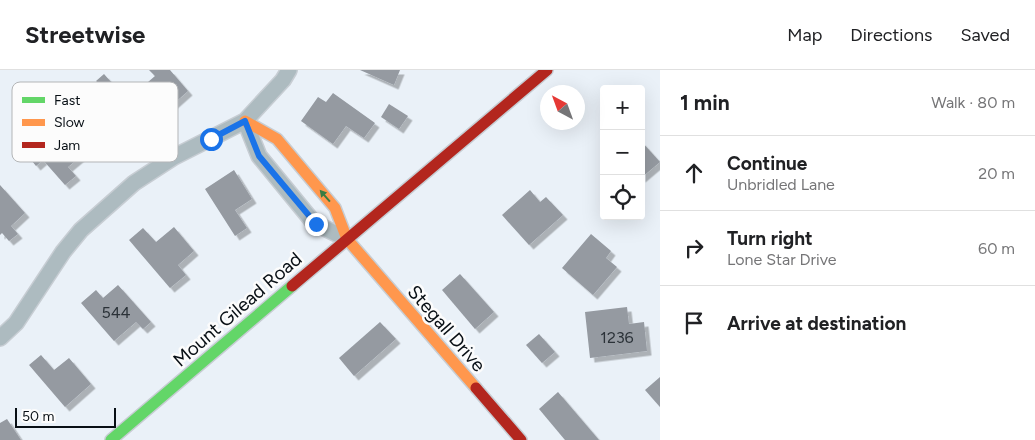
<!DOCTYPE html>
<meta charset="utf-8">
<style>
body{margin:0;font-family:Figtree,sans-serif;background:#f2f2f2;color:#202124}
.controls{position:absolute;right:15px;top:15px;display:grid;overflow:hidden;border-radius:5px;box-shadow:0 5px 20px #0002}
.controls button{width:45px;height:45px;display:grid;place-items:center;padding:0;border:0;border-bottom:1px solid #e0e0e0;background:#fff;color:#202124;font:25px sans-serif}
.compass{position:absolute;left:540px;top:15px;width:45px;height:45px;border-radius:50%;background:#fff;box-shadow:0 5px 20px #0002;rotate:319deg}
.scale{position:absolute;left:15px;bottom:12px;width:101px;box-sizing:border-box;padding-left:5px;border:2px solid #080f15;border-top:0;font-size:14px;line-height:18px;white-space:nowrap;color:#080f15;-webkit-text-stroke:4px #fcfcfc;paint-order:stroke}
.stop{position:absolute;width:15px;height:15px;margin:-11px;border:4px solid #1a73e8;border-radius:50%;background:#fff}
.stop.end{background:#1a73e8;border-color:#fff;box-shadow:0 1px 5px #0008}
.list{margin:0;padding:0;list-style:none}
h2{display:flex;justify-content:space-between;align-items:center;height:65px;margin:0;padding:0 20px;font-size:21px}
h2 small{font-size:16px;font-weight:400;color:#757577}
.list li{display:grid;grid-template-columns:32px 1fr auto;gap:15px;align-items:center;box-sizing:border-box;height:75px;padding:0 20px;border-top:1px solid #e0e0e0}
.list b{display:block;font-size:19px;white-space:nowrap}
.list p{margin:0;font-size:16px;white-space:nowrap;color:#757577}
.list em{font-size:16px;font-style:normal;color:#757577}
.icon{flex:none;width:28px;height:28px;fill:none;stroke:currentColor;stroke-width:2;stroke-linecap:round;stroke-linejoin:round}
.map{position:relative;flex:none;width:660px;height:370px;overflow:hidden}
header{display:flex;align-items:center;gap:30px;box-sizing:border-box;height:70px;padding:0 25px;background:#fff;border-bottom:1px solid #e0e0e0}
header strong{font-size:24px}
nav{display:flex;gap:28px;margin-inline-start:auto;font-size:18px}
main{display:flex}
aside{flex:1;background:#fff}
.map>svg:first-child{display:block}
.building{fill:#959aa1;filter:url(#shadow)}
.lines{fill:none;stroke-linecap:round;stroke-linejoin:round}
.street-casing{stroke:#c7cdd3;stroke-width:18}
.fast-casing{stroke:#c7cdd3;stroke-width:14}
.slow-casing{stroke:#c7cdd3;stroke-width:14}
.jam-casing{stroke:#c7cdd3;stroke-width:14}
.street{stroke:#adbbc0;stroke-width:15}
.fast{stroke:#63d668;stroke-width:11}
.slow{stroke:#ff974d;stroke-width:11}
.jam{stroke:#b3261e;stroke-width:11}
.oneway{fill:#3a7c43}
.route{stroke:#1a73e8;stroke-width:6}
.labels{text-anchor:middle;stroke-width:5;stroke-linejoin:round;paint-order:stroke}
.number-label{font-size:16px;fill:#2b3238}
.street-label{font-size:19px;fill:#080f15;stroke:#fcfcfc}
.key{fill:#fcfcfc;stroke:#b3b5b7;stroke-width:1}
.key-label{font-size:14px;fill:#080f15}
</style>
<header>
<strong>Streetwise</strong>
<nav><a>Map</a><a>Directions</a><a>Saved</a></nav>
</header>
<main>
<div class="map">
<svg width="660" height="370" viewBox="0 0 660 370">
<defs>
<filter id="shadow"><feDropShadow dx="4.5" dy="4.5" stdDeviation="0" flood-color="#0004"/></filter>
</defs>
<rect width="100%" height="100%" fill="#eaf1f8"/>
<g class="building">
<path d="M 149,0 L 170,0 L 188,21 L 161,45 L 149,30 L 119,56 L 126,64 L 114,74 L 80,36 L 102,17 L 96,11 L 104,4 L 127,30 L 155,6 Z"/>
<path d="M 360,0 L 400,0 L 394,15 Z"/>
<path d="M 333,23 L 375,53 L 364,68 L 346,56 L 333,74 L 301,51 L 318,27 L 326,32 Z"/>
<path d="M 389,34 L 408,46 L 399,59 L 381,47 Z"/>
<path d="M 31,47 L 45,63 L 53,56 L 80,87 L 68,97 L 76,106 L 65,115 L 43,90 L 36,96 L 24,81 L 30,76 L 16,60 Z"/>
<path d="M 641,71 L 660,92 L 641,108 Z"/>
<path d="M 234,100 L 252,129 L 235,140 L 247,158 L 235,166 L 205,119 Z"/>
<path d="M 0,115 L 25,143 L 11,156 L 18,164 L 9,171 L 2,163 L 0,165 Z"/>
<path d="M 530,120 L 540,132 L 546,127 L 563,145 L 529,175 L 502,145 Z"/>
<path d="M 174,157 L 194,181 L 178,195 L 186,205 L 170,218 L 129,170 L 143,158 L 156,172 Z"/>
<path d="M 591,164 L 611,181 L 606,188 L 617,197 L 593,225 L 562,198 Z"/>
<path d="M 460,204 L 494,242 L 475,259 L 442,220 Z"/>
<path d="M 118,215 L 151,252 L 143,259 L 136,252 L 114,271 L 81,233 L 96,220 L 103,228 Z"/>
<path d="M 627,237 L 629,254 L 644,252 L 647,281 L 590,288 L 585,242 Z"/>
<path d="M 380,252 L 396,269 L 354,306 L 339,288 Z"/>
<path d="M 539,264 L 555,282 L 542,293 L 526,275 Z"/>
<path d="M 41,285 L 54,300 L 69,288 L 91,314 L 65,337 L 29,295 Z"/>
<path d="M 660,307 L 660,337 L 645,320 Z"/>
<path d="M 558,322 L 599,370 L 565,370 L 539,339 Z"/>
<path d="M 7,349 L 21,370 L 0,370 L 0,353 Z"/>
</g>
<g class="lines">
<g class="street-casing">
<g id="street">
<path d="M 245,51 L 259,86 L 314,153 L 347,169"/>
<path d="M 0,268 L 16,253 L 63,182 L 81,160 L 134,113 L 174,87 L 245,51 L 283,10 L 289,0"/>
</g>
</g>
<g class="fast-casing">
<path id="fast" d="M 111,370 L 292,216"/>
</g>
<g class="slow-casing">
<path id="slow" d="M 245,51 L 277,69 L 335,138 L 347,169 L 476,318"/>
</g>
<g class="jam-casing">
<g id="jam">
<path d="M 292,216 L 547,0"/>
<path d="M 476,318 L 521,370"/>
</g>
</g>
<use href="#street" class="street"/>
<use href="#fast" class="fast"/>
<use href="#slow" class="slow"/>
<use href="#jam" class="jam"/>
</g>
<defs><path id="oneway-solid" d="M-6-.8H1V-3.2L6.5 0L1 3.2V.8H-6Z" transform="scale(1.25)"/></defs>
<use class="oneway" href="#oneway-solid" transform="translate(325 126) rotate(-131)"/>
<g class="lines">
<path class="route" d="M 211,69 L 245,51 L 259,86 L 316,154"/>
</g>
<g class="labels">
<g class="number-label">
<text x="116" y="248">544</text>
<text x="617" y="273">1236</text>
</g>
<g class="street-label">
<text transform="translate(237 239) rotate(-41)" y="7">Mount Gilead Road</text>
<text transform="translate(447 258) rotate(49)" y="7">Stegall Drive</text>
</g>
</g>
<rect x="12" y="12" width="166" height="80" rx="8" class="key"/>
<rect x="22" y="27" width="23" height="6" fill="#63d668"/>
<rect x="22" y="49" width="23" height="7" fill="#ff974d"/>
<rect x="22" y="72" width="23" height="6" fill="#b3261e"/>
<g class="key-label">
<text x="54" y="35">Fast</text>
<text x="54" y="57">Slow</text>
<text x="54" y="80">Jam</text>
</g>
</svg>
<div class="controls">
<button>+</button>
<button>−</button>
<button><svg class="icon" aria-label="locate" viewBox="0 0 24 24"><circle cx="12" cy="12" r="6"/><path d="M12 2v4M12 18v4M2 12h4M18 12h4"/></svg></button>
</div>
<svg class="compass" viewBox="-18 -18 36 36"><path d="M0-13l5 13h-10z" fill="#e53935"/><path d="M0 13l5-13h-10z" fill="#757577"/></svg>
<div class="scale">50 m</div>
<div class="stop" style="left:211px;top:69px"></div>
<div class="stop end" style="left:316px;top:154px"></div>
</div>
<aside>
<h2>1 min<small>Walk · 80 m</small></h2>
<ul class="list">
<li><svg class="icon" aria-label="ahead" viewBox="0 0 24 24"><path d="M12 20V5M6 11l6-6 6 6"/></svg><div><b>Continue</b><p>Unbridled Lane</p></div><em>20 m</em></li>
<li><svg class="icon" aria-label="right" viewBox="0 0 24 24"><path d="M7 20v-9h11M14 6l5 5-5 5"/></svg><div><b>Turn right</b><p>Lone Star Drive</p></div><em>60 m</em></li>
<li><svg class="icon" aria-label="arrive" viewBox="0 0 24 24"><path d="M6 21V4h12l-3 4 3 4H6"/></svg><div><b>Arrive at destination</b></div></li>
</ul>
</aside>
</main>
